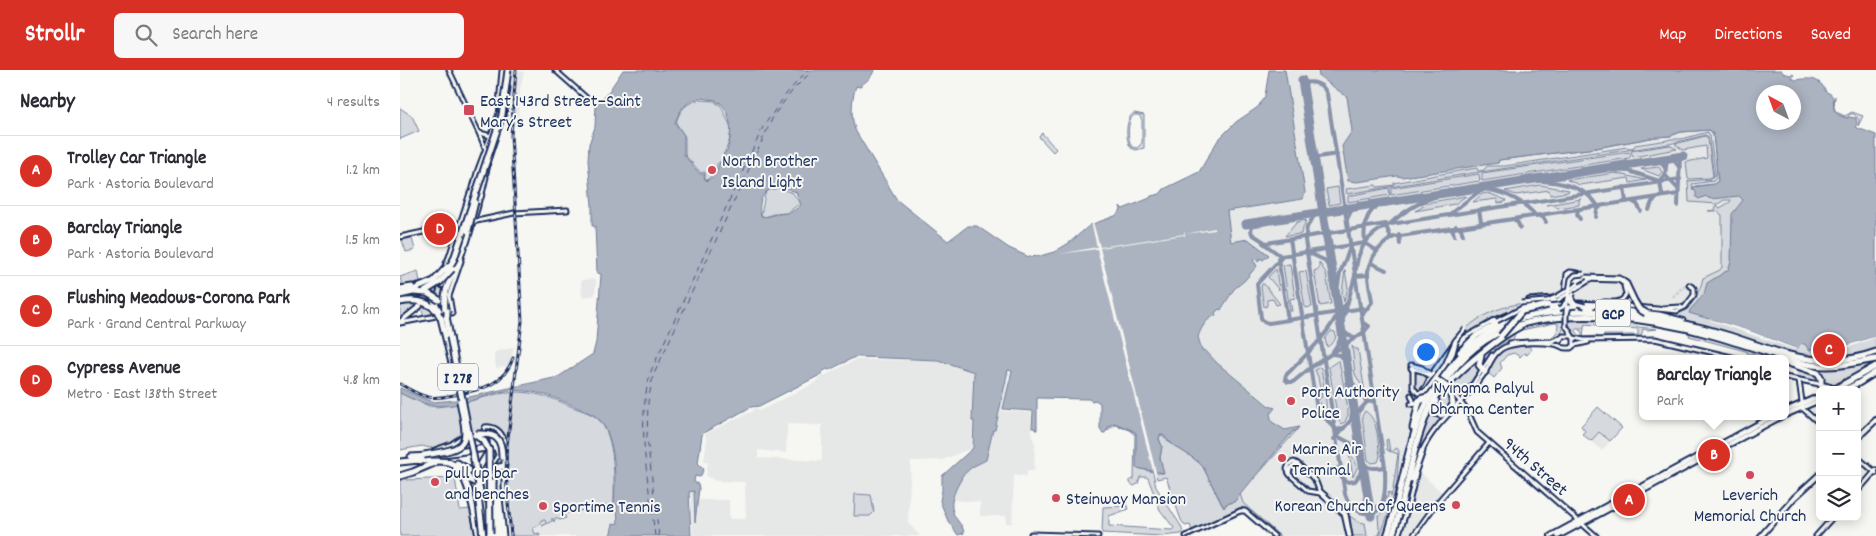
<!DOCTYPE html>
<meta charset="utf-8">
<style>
body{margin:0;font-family:Dekko,sans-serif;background:#f7f7f7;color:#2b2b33}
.controls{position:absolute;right:15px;bottom:15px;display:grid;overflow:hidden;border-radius:8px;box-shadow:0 2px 12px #0003}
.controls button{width:45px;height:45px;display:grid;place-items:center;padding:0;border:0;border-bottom:1px solid #e1e1e2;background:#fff;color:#2b2b33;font:25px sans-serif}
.compass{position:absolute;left:1356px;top:15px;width:45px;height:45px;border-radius:50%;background:#fff;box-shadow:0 2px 12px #0003;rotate:319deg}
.you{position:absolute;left:1025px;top:281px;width:18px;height:18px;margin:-12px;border:4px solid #fff;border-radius:50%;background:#1a73e8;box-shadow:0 0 0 8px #1a73e833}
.badge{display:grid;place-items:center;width:32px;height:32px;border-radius:50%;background:#d93025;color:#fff;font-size:16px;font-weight:700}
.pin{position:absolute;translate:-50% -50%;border:2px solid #fff;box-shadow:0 1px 5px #0006}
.popup{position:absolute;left:1239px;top:285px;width:150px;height:65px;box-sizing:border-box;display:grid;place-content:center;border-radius:8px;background:#fff;filter:drop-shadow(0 1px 4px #0005);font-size:16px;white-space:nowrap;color:#7c7c81}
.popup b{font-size:19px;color:#2b2b33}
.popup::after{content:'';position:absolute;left:50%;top:100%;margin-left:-10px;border:10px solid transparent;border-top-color:#fff}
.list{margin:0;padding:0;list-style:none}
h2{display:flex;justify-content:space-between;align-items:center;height:65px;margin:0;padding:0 20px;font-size:21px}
h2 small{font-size:16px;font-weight:400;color:#7c7c81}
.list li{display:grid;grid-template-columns:32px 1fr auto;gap:15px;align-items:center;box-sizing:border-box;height:70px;padding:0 20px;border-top:1px solid #e1e1e2}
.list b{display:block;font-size:19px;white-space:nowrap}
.list p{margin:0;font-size:16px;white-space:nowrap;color:#7c7c81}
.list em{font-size:16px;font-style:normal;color:#7c7c81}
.icon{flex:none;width:28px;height:28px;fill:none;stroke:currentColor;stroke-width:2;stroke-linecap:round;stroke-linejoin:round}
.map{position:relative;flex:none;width:1476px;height:466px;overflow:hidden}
header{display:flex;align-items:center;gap:30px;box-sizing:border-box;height:70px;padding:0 25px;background:#d93025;color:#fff}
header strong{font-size:24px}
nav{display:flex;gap:28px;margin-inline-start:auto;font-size:18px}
.search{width:350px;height:45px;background:#f7f7f7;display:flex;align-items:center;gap:12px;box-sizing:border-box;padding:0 18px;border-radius:8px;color:#7c7c81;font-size:19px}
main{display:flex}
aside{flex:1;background:#fff}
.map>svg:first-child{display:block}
.built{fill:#e6e7e7;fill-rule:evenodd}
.green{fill:#d6d9dd;stroke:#78849e;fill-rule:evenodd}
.water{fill:#abb2c0;stroke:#717e99;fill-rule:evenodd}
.pier{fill:#f6f6f2}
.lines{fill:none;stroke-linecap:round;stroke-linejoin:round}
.ferry{stroke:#46567b;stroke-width:1;stroke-dasharray:6 5;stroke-linecap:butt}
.taxiway{stroke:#8892a8;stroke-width:4}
.runway{stroke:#8892a8;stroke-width:9}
.secondary-tunnel{stroke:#caced4;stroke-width:3;stroke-dasharray:3 1.5;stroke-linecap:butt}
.primary-tunnel{stroke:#caced4;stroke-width:4;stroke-dasharray:4 2;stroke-linecap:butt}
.secondary-casing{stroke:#1b2f5e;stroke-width:7}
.primary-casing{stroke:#1b2f5e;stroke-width:8}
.highway-casing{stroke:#1b2f5e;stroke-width:9}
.secondary{stroke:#f6f6f2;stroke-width:3}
.primary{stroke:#f6f6f2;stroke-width:4}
.highway{stroke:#f6f6f2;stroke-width:5}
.rail-casing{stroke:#1b2f5e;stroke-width:3}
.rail{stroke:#f6f6f2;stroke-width:1;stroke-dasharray:4;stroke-linecap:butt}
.secondary-bridge-casing{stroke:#1b2f5e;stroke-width:7;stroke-linecap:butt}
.highway-bridge-casing{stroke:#1b2f5e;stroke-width:9;stroke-linecap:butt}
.secondary-bridge{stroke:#f6f6f2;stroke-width:3}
.highway-bridge{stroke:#f6f6f2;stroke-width:5}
.poi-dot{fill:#d1495b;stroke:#f6f6f2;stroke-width:2}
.labels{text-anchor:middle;stroke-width:4;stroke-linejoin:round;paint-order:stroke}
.shield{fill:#f6f6f2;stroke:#5d6b8a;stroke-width:1}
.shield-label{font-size:16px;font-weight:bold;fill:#1b2f5e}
.poi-label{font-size:18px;fill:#1b2f5e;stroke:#f6f6f2;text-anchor:start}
.street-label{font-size:18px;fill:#1b2f5e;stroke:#f6f6f2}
</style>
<header>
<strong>Strollr</strong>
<div class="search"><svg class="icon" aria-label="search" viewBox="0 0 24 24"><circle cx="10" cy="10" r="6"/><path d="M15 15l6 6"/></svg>Search here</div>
<nav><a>Map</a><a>Directions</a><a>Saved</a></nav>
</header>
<main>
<aside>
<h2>Nearby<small>4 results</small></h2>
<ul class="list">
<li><span class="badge">A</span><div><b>Trolley Car Triangle</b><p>Park · Astoria Boulevard</p></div><em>1.2 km</em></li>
<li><span class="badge">B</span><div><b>Barclay Triangle</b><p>Park · Astoria Boulevard</p></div><em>1.5 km</em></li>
<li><span class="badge">C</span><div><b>Flushing Meadows-Corona Park</b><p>Park · Grand Central Parkway</p></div><em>2.0 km</em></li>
<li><span class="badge">D</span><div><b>Cypress Avenue</b><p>Metro · East 138th Street</p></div><em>4.8 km</em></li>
</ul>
</aside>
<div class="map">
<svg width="1476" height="466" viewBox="0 0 1476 466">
<rect width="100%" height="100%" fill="#f6f6f2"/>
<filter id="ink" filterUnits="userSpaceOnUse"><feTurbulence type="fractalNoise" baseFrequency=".02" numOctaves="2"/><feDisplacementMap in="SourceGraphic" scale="10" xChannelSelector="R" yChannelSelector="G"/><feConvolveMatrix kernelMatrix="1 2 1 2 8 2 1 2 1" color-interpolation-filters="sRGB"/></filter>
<g filter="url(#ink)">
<g class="built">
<path d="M 113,0 L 124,2 L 120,19 L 118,53 L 109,58 L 112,33 L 110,32 Z"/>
<path d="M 885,0 L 918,0 L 919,6 L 947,27 L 952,61 L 942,76 L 948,111 L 958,112 L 997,106 L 1002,107 L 1036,103 L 1079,94 L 1098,93 L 1099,90 L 1196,78 L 1256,67 L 1270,66 L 1281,62 L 1310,60 L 1313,64 L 1318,111 L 1314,114 L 1293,117 L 1339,126 L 1331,192 L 1289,243 L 1285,253 L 1164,241 L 1095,258 L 1026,331 L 991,451 L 984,466 L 877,466 L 845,438 L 837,428 L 898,356 L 891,360 L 884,360 L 872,352 L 870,344 L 874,339 L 817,293 L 805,280 L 802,280 L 798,267 L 801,259 L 809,249 L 819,239 L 822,238 L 834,219 L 844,211 L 856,196 L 853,190 L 867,187 L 831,172 L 827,141 L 903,129 L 905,122 Z"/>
<path d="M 196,209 L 195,225 L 182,227 L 181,210 Z"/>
<path d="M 114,277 L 109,296 L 96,298 L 94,284 L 95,282 Z"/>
<path d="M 455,290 L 538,290 L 574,302 L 572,378 L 542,390 L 511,391 L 508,453 L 520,466 L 293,466 L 290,422 L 294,422 L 294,430 L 329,430 L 329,449 L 346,449 L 345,412 L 316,411 L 306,406 L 308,392 L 304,391 L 307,370 L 305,364 L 348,343 L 353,342 L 353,339 L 358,338 L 359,341 L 411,315 L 422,307 ZM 422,353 L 422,391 L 358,388 L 358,380 L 386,383 L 387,354 L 421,355 Z"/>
<path d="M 609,302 L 611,304 L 608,307 L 608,315 L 602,341 L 631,342 L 632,366 L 635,374 L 634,401 L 627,401 L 627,406 L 614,405 L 612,453 L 606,453 L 606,446 L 580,446 L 580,432 L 553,430 L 553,425 L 561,407 L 572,397 L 586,390 L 593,360 L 595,360 L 605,314 L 608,305 L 607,303 Z"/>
<path d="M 1199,361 L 1210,371 L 1202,381 L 1191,371 Z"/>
<path d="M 1018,401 L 1043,423 L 1010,466 L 1000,466 L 1010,435 Z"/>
<path d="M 217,434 L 218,454 L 212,454 L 209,466 L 125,466 L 133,450 Z"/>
</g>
<g class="green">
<path d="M 1435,26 L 1434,37 L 1436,42 L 1445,46 L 1452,42 L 1463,46 L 1458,56 L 1459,50 L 1454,44 L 1450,44 L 1447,48 L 1435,44 L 1433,37 Z"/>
<path d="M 300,30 L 315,31 L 317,34 L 320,34 L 330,55 L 331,60 L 329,72 L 322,89 L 324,89 L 317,94 L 316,101 L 307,110 L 305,108 L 305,102 L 301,103 L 285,85 L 285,67 L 276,53 C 280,39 286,33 300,30 Z"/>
<path d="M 0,38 L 12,46 L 19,61 L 0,69 Z"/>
<path d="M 734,43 L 744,45 L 744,78 L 736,80 L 731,78 C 725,70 725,48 734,43 ZM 734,45 L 739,45 L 742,50 L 742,73 L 737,78 L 732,77 C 727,70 727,50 734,45 Z"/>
<path d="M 1294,47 L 1407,114 L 1476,263 L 1476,304 L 1446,318 L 1399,307 L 1397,307 L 1398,299 L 1385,296 L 1385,293 L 1400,295 L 1400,287 L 1276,247 L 1237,238 C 1268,239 1295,246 1303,208 L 1320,200 L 1322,197 L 1322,145 L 1317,141 L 1308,141 L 1314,140 L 1316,135 L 1320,138 L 1330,132 L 1331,130 L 1324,130 L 1318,134 L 1289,132 L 1288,111 L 1311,109 L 1314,107 L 1308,67 L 1306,65 L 1269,74 L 1067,104 L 947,124 L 946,119 L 976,115 L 977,117 L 994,115 L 994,113 C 1022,108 1049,102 1077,98 L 1078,101 L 1084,100 L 1087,96 L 1105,96 L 1227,77 L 1228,79 L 1234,77 L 1235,75 L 1268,70 L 1270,69 L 1281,69 L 1308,62 L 1310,66 L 1316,108 L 1314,111 L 1292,114 L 1293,121 L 1295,116 L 1314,114 L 1318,111 L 1313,64 L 1310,60 L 1281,62 L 1270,66 L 1256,67 L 1196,78 L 1099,90 L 1098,93 L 1088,86 Z"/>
<path d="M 642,63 L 656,79 L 653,82 L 640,68 L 639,66 Z"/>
<path d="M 1305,66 L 1308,68 L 1313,106 L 1310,108 L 1288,109 L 1286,92 L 1307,88 L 1306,76 L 1283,80 L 1275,74 Z"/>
<path d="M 1269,75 L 1277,79 L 1233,87 L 1231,81 Z"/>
<path d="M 1229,82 L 1231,86 L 1229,88 L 1082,111 L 1082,103 Z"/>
<path d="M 1259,97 L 1262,102 L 1259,106 L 1241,99 Z"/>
<path d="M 1215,103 L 1246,110 L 1230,113 L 1229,108 L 1180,115 L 1167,110 Z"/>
<path d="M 1079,104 L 1080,111 L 991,125 L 991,118 Z"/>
<path d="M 1140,115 L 1169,120 L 1168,122 L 1150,125 L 1149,120 L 1116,125 L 1105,121 Z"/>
<path d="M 938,117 L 940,133 L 929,135 L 926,119 Z"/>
<path d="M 378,118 L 393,123 L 399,132 L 399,134 L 387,143 L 373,144 L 365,147 L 361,145 L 365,124 L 369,120 Z"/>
<path d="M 989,118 L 990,125 L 948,132 L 948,126 Z"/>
<path d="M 1088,123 L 1106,130 L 1105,132 L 1098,133 L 1097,129 L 1073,132 L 1082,124 Z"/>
<path d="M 1066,126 L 1055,134 L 1015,141 L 1031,132 Z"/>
<path d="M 1181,129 L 1179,131 L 1179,135 L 1158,138 L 1152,134 L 1147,135 Z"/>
<path d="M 906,150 L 901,164 L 885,166 L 897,152 Z"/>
<path d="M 12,168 L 15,180 L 6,182 L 2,170 Z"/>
<path d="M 919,192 L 926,203 L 931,234 L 920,236 L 914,201 L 919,199 Z"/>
<path d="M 890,194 L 895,228 L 890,229 L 892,241 L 890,241 L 883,195 Z"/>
<path d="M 876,199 L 879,220 L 868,207 Z"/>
<path d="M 945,200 L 948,218 L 944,232 L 942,222 Z"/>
<path d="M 18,201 L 20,212 L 2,215 L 0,207 Z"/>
<path d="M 906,201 L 912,237 L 905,238 L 899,202 Z"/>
<path d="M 47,209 L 43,239 L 40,229 L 36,229 L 41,243 L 34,230 L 34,219 Z"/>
<path d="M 30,214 L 34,235 L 0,230 L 0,226 L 14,218 Z"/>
<path d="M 862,214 L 864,214 L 880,234 L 876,235 L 873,229 L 867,230 L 867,236 L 864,237 L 861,217 Z"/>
<path d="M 11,233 C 23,233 30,236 38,245 L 24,248 L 22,240 L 18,240 L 11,245 L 21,237 L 18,233 L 0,248 L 0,235 Z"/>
<path d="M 1124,233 L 1128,235 L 1129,240 L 1110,244 L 1107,241 L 1101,246 L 1058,269 C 1071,248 1100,236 1124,233 Z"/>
<path d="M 1165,249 L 1163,260 L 1159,266 L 1150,269 L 1157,262 L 1158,254 L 1155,253 L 1117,261 L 1115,263 L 1113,270 L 1104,273 L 1094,280 L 1092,279 C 1119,256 1131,254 1165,249 Z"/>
<path d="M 1168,249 L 1232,253 L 1238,257 L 1257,259 L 1247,260 L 1243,259 L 1241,267 L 1202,268 L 1204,265 L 1238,265 L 1238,259 L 1185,254 L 1184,257 L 1181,258 L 1184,258 L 1183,267 L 1197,266 L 1197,268 L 1184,268 L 1180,259 L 1176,259 L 1176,261 L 1180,266 L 1179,268 C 1171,264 1168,258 1168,249 Z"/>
<path d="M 931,261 L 935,262 C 937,270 934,272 927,277 L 925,269 Z"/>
<path d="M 1290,262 L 1367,285 L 1375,289 L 1364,289 L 1351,283 L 1349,288 L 1348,283 L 1345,281 L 1289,266 Z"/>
<path d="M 952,276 L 955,279 L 958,279 L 965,322 L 955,304 Z"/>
<path d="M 1128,276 L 1132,279 L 1127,285 L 1124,283 L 1120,287 L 1114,283 L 1107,285 L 1100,293 L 1102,298 L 1094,308 L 1087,302 C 1099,281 1103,277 1128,276 Z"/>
<path d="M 1078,289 L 1077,294 L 1081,299 L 1072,314 L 1059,327 L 1048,315 Z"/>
<path d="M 939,290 L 948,339 L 948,345 L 945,352 L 941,354 L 938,350 L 929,298 L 930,296 Z"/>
<path d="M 919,297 L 921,298 L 924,317 L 920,319 L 918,307 L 915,300 Z"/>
<path d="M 1016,302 L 1020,302 L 1027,308 L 1021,322 L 1015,319 Z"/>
<path d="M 1045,319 L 1051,327 L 1050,338 L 1043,344 L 1037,342 L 1035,335 Z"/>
<path d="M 920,320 L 921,328 L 921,320 L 925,321 L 927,344 L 920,334 L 918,321 Z"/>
<path d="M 119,322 C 138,323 153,328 170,336 C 179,340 190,342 198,349 C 216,366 214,411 214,434 L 164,444 L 166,448 L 160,450 L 155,448 L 154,452 L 152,448 L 152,451 L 142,456 L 146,453 L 145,450 L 141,450 L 141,454 L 133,458 L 135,464 L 139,463 L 140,466 L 107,466 L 102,404 L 99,401 L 91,401 L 91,385 L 76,364 L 66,362 L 40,377 L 30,378 L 22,376 L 0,380 L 0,323 L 29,336 L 37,337 L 66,332 L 97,324 Z"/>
<path d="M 1033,336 L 1034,341 L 1048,344 L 1025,373 L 1015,396 L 1022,363 Z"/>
<path d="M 1198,337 L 1222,358 L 1210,371 L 1199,362 L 1191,371 L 1182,364 L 1185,361 L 1181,356 Z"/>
<path d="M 965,341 C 979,349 977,372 980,386 L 978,392 L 972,393 L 968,390 L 962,346 Z"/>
<path d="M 714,353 L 736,363 L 741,399 L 753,402 L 756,417 L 781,456 L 783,462 L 781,464 L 762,466 L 702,463 L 703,437 L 722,436 L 722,425 L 729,439 L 709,446 L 709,456 L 772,460 L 774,458 L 760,440 L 748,408 L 746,407 L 740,407 L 738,414 L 734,416 L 730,413 L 730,410 L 734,409 L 735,365 L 729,360 L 715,355 L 706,361 L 709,356 Z"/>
<path d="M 893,361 L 896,361 L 854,409 L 854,406 Z"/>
<path d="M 760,365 C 765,366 765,369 769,372 C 780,381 794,386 803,397 L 822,435 L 824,438 L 826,434 L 834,432 L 840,424 L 843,433 L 880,466 C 868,459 857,445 844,437 L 792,461 L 790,455 L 785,456 L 781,450 L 766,407 L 757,409 L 756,403 L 763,403 L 760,388 L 762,376 L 759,369 Z"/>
<path d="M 988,369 L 990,382 L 997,378 L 999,381 C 998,391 998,400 997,410 C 994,429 987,448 980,466 L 976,466 L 979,465 L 981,459 L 979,459 L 978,446 L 980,446 L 989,422 L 991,423 L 991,426 L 994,418 L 993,418 L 998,384 L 987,380 L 986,370 Z"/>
<path d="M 949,383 L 955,390 L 957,398 L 953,407 Z"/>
<path d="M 0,408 L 5,408 L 6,410 L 55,408 L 60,440 L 71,439 L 76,466 L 0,466 Z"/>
<path d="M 455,424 L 471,425 L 474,442 L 470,446 L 454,446 Z"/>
<path d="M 950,446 L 958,452 L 965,453 L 967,466 L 952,466 Z"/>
</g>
<g class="water">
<path d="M 223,0 L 474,0 C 472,8 465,12 459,17 L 456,16 C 451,31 451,46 455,60 L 497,130 L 548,171 L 568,156 L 577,156 L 609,178 L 629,187 L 640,186 L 654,182 L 669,173 L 690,155 L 715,146 L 721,140 L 720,136 L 723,139 L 750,128 L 751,126 L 760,124 L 764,119 L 799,102 L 818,70 L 836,52 L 858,37 L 865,26 L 869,0 L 885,0 L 905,122 L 903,129 L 827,141 L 831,172 L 848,169 L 869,185 L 863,190 L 860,188 L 858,192 L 855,189 L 853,190 L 857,196 L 844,211 L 834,219 L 822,238 L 821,240 L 819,239 L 815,243 L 816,245 C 806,249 801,258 798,267 L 802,280 L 805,280 L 817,293 L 869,336 L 875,338 L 870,344 L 872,352 L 885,360 L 899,357 L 896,361 L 893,361 L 834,432 L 826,434 L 824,438 L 803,397 C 792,384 774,379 763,365 L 760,365 L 759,369 L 762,376 L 760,388 L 764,403 L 736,398 L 736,363 L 732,360 L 714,353 L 709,356 L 705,363 L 703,363 L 700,359 L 700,333 L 695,330 L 692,331 L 689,329 L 637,328 L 637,360 L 635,360 L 635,358 L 632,358 L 633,341 L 603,339 L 612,301 L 608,300 L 595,360 L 593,360 L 586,390 L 572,397 L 561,407 L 562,408 C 556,418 549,431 553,442 C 555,450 563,454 564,463 L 558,465 L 548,451 L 540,431 L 542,420 L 542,406 L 573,378 L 574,351 L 572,351 L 574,302 L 538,290 L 460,287 L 455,287 L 429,300 L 427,299 L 422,302 L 422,304 L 359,336 L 351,337 L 305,362 L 302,365 L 298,393 L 304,399 L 300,407 L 295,406 L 294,412 L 298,414 L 299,418 L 295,452 L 294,421 L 289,422 L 291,466 L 210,466 L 213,454 L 218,453 L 217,435 L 214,434 C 216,409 217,361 194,345 C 164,332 141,318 107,321 C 97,322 87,326 77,329 C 45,339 30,339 0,323 L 0,318 L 32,332 L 56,330 L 158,307 L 193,284 L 196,272 L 201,204 L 197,203 L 195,156 L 192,156 L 192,135 L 188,90 L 189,74 L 195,57 L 196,35 L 209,21 ZM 300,28 L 316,30 L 317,32 L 321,33 C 332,48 333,62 327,81 L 324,83 L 323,89 L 324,89 L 319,94 L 316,104 L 307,111 L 304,108 L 305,104 L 300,104 L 284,85 L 284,65 L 275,53 C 280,38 286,32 300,28 ZM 382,117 L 396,122 L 401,135 C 391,143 389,143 377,144 C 371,145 367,148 361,146 C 358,139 360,124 369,120 C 373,118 378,118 382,117 Z"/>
<path d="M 918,0 L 1381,0 L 1383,3 L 1390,5 L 1392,4 L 1394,5 L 1392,8 L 1396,10 C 1409,8 1420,7 1426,22 C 1443,27 1422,42 1447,48 L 1449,47 L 1456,48 L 1457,54 L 1455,57 L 1476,65 L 1476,266 L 1445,276 L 1409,280 L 1405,274 L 1403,274 L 1397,279 L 1350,261 L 1289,243 L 1290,240 L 1304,224 L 1307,213 L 1328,200 L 1331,192 L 1332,144 L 1343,130 L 1339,126 L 1312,129 L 1308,128 L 1306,126 L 1299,129 L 1296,127 L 1296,122 L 1294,120 L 1293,117 L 1314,114 L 1318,111 L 1313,64 L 1310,60 L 1281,62 L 1270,66 L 1256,67 L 1196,78 L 1099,90 L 1098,93 C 1066,97 1034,103 1002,107 L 997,106 L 958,112 L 948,111 L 942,76 L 952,61 L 947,27 L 919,6 ZM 1364,22 L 1394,22 L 1394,52 L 1364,52 Z"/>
</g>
<g class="pier">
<path d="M 691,152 L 693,152 L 700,177 L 784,164 L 784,161 L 785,164 L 815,158 L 815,160 L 785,164 L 785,167 L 784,165 L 700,178 L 757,406 L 754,405 L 697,179 L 659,184 L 697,177 Z"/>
<path d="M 1310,249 L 1350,261 L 1397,279 L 1402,274 L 1403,275 L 1396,280 L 1309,250 Z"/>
<path d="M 1476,266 L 1474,268 L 1447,278 L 1412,281 L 1418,279 L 1445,276 Z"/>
</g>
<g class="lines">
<g class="ferry">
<path d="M 255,466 C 249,412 235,354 251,301 L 363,57 L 387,23 L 408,0"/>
<path d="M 259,466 L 247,368 L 248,332 L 253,306 L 374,45 L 392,21 L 413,0"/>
</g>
<g class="taxiway">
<path d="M 903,13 C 913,11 923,13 927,24 L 985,397 C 985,409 987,430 978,440 C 976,443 974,443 971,443 C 958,445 949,436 945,424 L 905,170 L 907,157 L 916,143"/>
<path d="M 1272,88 L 1280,98"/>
<path d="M 1260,90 L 1265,98"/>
<path d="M 915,92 L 918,87 L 937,84"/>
<path d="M 1196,100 L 1229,101 L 1259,111"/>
<path d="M 1265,106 L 1267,88"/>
<path d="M 1125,111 C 1151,110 1183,113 1198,136"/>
<path d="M 1260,112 L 1265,105 L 1278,119"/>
<path d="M 1224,117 L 1226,132"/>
<path d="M 1076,118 C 1099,120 1121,128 1136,146"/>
<path d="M 1260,127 L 1262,124 L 1260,112"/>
<path d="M 1233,132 L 1237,134 L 1241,141"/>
<path d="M 1278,136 L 1280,86"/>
<path d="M 1079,140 L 1081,152"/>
<path d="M 1178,140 L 1177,145 L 1180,149"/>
<path d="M 1249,140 L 1252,132 L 1257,128"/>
<path d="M 1051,143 L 1077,123 L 1093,116"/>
<path d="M 1139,146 L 1143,147 L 1146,152"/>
<path d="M 1196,147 L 1197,140 L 1200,137"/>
<path d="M 947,149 L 951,141 L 958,137"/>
<path d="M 1115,150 L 1118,153 L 1120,158"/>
<path d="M 853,153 L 851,160 L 852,164 L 866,173 L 986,154"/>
<path d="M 990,154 C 1008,137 1027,128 1050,122"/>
<path d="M 986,156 L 991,168"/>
<path d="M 1056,156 L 1061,159 L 1063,165"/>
<path d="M 1049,158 L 1053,161 L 1054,166"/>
<path d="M 999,165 L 1000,174"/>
<path d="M 890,169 L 917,340 L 937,360 L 944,358"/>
<path d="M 863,173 L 881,186 L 965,173 L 977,181"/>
<path d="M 965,173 C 963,156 966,138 985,133"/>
<path d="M 909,183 L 924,190 L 933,203"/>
<path d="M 883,186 L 857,214 L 861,248 L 864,252 L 869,253 L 939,242 L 947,233"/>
<path d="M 878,188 L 888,250"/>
<path d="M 971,193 L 986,200"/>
<path d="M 956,199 C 958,177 971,162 991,154 L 1280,109"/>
<path d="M 936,227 L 940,203 L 951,175"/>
<path d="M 938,237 C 939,255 899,292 886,305 L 885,309 L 888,312 L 893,312 L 910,298 L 964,262 L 969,256 L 963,253"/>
<path d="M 945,241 L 963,238"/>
<path d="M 962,245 L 972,232 C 971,222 967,210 968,201 C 970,187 982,173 994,167 L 1278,124"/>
<path d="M 956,267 C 948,267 944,263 941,256 L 942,253 L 955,206 L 968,205"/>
<path d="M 933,281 L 939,272 L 942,261"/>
<path d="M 932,284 L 940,285 L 946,291"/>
<path d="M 948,300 L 952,312 L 967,332"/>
<path d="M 951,349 L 953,335"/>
<path d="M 937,366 L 960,378"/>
<path d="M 934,369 L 967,332 L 975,331"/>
<path d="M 962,390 C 967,401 975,398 985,397"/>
<path d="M 931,399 L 940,398"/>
<path d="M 942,407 L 948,412 L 955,411 L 960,404 L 962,395"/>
<path d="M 970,439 L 980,435"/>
</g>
<g class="runway">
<path d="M 902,10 L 971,446"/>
<path d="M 846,154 L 1283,86"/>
</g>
<path class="secondary-tunnel" d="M 1273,227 L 1283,217 L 1291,215"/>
<path class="primary-tunnel" d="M 20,236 L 42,215"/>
<g class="secondary-casing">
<g id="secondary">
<path d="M 49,0 L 79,63 L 86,80"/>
<path d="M 155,0 L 190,31"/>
<path d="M 99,34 L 102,1"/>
<path d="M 99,45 L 104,0"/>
<path d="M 104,46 L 108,18"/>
<path d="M 80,63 L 91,66 L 92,68"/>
<path d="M 81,128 L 86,107"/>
<path d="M 72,152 L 114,143 L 167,140"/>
<path d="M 0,167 L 65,153"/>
<path d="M 67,173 L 78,136"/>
<path d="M 44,198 L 49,187 L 70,123"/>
<path d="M 1168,210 L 1170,205 L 1174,203"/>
<path d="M 0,218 L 12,216"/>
<path d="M 1165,222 L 1167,204 L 1170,202 L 1178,203"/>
<path d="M 1129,230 L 1153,228"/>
<path d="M 1204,232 C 1213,232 1222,234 1226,224 L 1224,216"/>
<path d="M 1178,233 L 1217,235 L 1277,241 L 1285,237 L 1294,225 L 1294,218 L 1289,215"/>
<path d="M 1149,235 L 1165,234"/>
<path d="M 1183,236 L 1211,236"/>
<path d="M 1263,238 L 1281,237"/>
<path d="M 1119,244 L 1138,241"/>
<path d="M 0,253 L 52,243 L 49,226 L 61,191"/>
<path d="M 1174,268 L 1184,270 L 1255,269 L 1340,289"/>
<path d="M 1160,270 L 1163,266 L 1171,266"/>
<path d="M 1110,273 L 1152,271 L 1160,268"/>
<path d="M 1175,275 L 1188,272"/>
<path d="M 1055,277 L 1065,269"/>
<path d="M 1011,295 L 1022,298 L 1033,306"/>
<path d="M 1385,307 L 1429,316 L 1435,319"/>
<path d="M 1032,308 L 1048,286"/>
<path d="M 1399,310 L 1403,339 L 1420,354"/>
<path d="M 1071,317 L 1092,285"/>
<path d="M 1024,320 L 1033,302 L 1053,274 L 1092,252"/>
<path d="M 1051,320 L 1068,342 L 1077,362 L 1196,466"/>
<path d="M 1018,323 L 1013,318 L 1013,301 L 1011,298 L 1022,301 L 1032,308"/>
<path d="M 1011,325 L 1014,333"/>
<path d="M 1011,334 L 1016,333 L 1019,329"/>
<path d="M 89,364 L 84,360 L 85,357 C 94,356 101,361 104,370 L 104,417 L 109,466"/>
<path d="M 1022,381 C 1035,351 1066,331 1084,304 C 1091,293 1094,280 1108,276 C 1121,272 1140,272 1154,274 C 1159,274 1162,279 1168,278 C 1172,278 1171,278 1174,275 L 1174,269 L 1167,257"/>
<path d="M 1457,387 L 1476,403"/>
<path d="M 889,403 L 891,397 L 897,394"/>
<path d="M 1457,422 L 1476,400"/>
<path d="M 88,432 C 86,423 83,412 86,404 C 91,390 106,388 94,368"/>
<path d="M 840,441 L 845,441 L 874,466"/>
<path d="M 631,466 L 631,464 L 698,466"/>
<path d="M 786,466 L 840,441"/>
<path d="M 949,466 L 944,444 L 920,423 L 908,421 L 890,405 L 887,399 L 889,394 L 894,392 L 898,394 L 911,406 L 916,412 L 919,420 L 946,444 L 950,466"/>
<path d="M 998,466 L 1008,437 L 1016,404"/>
<path d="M 1013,466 L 1036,434 L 1089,373"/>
<path d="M 1416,466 L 1433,447"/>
</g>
</g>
<g class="primary-casing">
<g id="primary">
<path d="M 63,157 L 78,101 L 99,45"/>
<path d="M 42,215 L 47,206"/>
<path d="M 0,252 L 20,236"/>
<path d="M 1443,320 L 1458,313"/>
<path d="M 1385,341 L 1420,326"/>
<path d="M 1385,345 L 1420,330"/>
<path d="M 1457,368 L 1476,350"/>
<path d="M 1151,466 L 1373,346"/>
<path d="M 1158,466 L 1382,346"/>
<path d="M 1361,466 L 1394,428 L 1420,404"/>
</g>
</g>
<g class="highway-casing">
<g id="highway">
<path d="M 76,138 L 87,95"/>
<path d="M 36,213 C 29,225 34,232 40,242"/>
<path d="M 1174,218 L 1176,212 L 1182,208 L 1219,209 L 1226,214 L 1234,231"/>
<path d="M 0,222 L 18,216"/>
<path d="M 0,225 L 13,222"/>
<path d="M 0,232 C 14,229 26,230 36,240"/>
<path d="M 1137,240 L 1161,237 L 1191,239"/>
<path d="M 45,241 C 43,220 49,213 57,195 C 62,184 65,172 68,161"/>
<path d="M 1224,241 L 1259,245 L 1282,251"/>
<path d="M 46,246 L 50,267"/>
<path d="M 41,248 L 56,310"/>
<path d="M 1092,252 L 1109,245"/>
<path d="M 1060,282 L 1077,265 L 1112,246"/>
<path d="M 1081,286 L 1079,295 L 1085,302"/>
<path d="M 1385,292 L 1418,303 L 1421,308 L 1421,315"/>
<path d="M 1457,314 L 1476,302"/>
<path d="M 1045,318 C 1059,300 1099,267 1119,257"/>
<path d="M 1435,319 L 1476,296"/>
<path d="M 1023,330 L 1032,314"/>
<path d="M 1036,331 L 1034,337 L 1036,343 L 1041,345 L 1049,342 L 1053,334 L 1050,321"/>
<path d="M 1013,358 L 1018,336 L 1024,320"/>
<path d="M 88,377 L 94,374 L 92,367"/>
<path d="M 35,381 L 52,375 L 65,366"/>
<path d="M 36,385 L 94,377 L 97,378 L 98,382"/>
<path d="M 11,387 L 28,386"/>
<path d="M 16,390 C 27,392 37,390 48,392 C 70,399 74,446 79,466"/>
<path d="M 0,392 L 19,390"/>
<path d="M 57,393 L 69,400 L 66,404 L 70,410 L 78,414 L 83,411"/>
<path d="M 80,396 L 86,386"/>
<path d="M 0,406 L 13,402 L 34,393"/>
<path d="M 1012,409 L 1022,381"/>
<path d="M 93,412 L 94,398 L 104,396"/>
<path d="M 987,466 C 1002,424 1006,376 1025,336 C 1043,299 1074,266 1113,251 C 1174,230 1270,247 1330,266 C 1382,283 1421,302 1476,282"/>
<path d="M 992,466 C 1009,422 1011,371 1034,329 C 1073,257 1130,243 1207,247 C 1242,249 1277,255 1311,265 C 1333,271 1354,278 1376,285 C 1388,289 1400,294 1412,295 C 1435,298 1454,293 1476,289"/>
</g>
</g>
<use href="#secondary" class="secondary"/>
<use href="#primary" class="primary"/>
<use href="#highway" class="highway"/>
<g class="rail-casing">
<g id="rail">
<path d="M 0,314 C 9,319 18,325 28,327 C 39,329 49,326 59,324 C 84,319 104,314 113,288"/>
<path d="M 111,466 L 107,422 L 106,384 L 122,251 L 111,65 L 116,0"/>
</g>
</g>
<use href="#rail" class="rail"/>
<g class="secondary-bridge-casing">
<g id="secondary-bridge">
<path d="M 1173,224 L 1172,229 L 1174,233 L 1185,236"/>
<path d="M 1170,225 L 1170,232 L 1175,236"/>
<path d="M 1149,230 L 1158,226 L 1178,214"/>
<path d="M 1121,233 L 1158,230 L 1188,211"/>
<path d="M 1159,239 L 1163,237 L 1165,233"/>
<path d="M 1167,244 L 1169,237 L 1176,236"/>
<path d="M 1097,251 L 1122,238 L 1133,236"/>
<path d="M 1166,257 L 1166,240 L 1171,209 L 1175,205 L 1184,204"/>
<path d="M 1049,291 L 1053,283 L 1056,272"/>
<path d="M 1036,308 L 1049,317"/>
<path d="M 1035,310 L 1048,319"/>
<path d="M 1018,323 L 1026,321 L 1045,295 L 1055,271 L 1065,259"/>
</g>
</g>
<g class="highway-bridge-casing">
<g id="highway-bridge">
<path d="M 68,161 L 75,132"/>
<path d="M 47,201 L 54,189 L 102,45 L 108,0"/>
<path d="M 15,219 L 34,211 L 47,197"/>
<path d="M 13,222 L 27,223 L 39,230"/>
<path d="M 24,222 L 40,212 L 52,199"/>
<path d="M 1234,231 L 1239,239 L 1246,243"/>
<path d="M 47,241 L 47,246"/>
<path d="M 38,243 L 41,248"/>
<path d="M 1101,266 L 1122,241 L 1148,235"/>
<path d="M 50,267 L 80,421"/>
<path d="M 76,364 C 95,363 102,367 102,387"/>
<path d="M 75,365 L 84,371 L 89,380 L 90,463"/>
<path d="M 24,385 C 70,378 69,376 60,331"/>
<path d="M 77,417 L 83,466"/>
<path d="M 93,427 L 93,412"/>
</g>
</g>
<use href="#secondary-bridge" class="secondary-bridge"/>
<use href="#highway-bridge" class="highway-bridge"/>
</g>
</g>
<g class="poi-dot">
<rect x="63" y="34" width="12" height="12" rx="2.5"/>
<circle cx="312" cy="100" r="5"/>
<circle cx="1144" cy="327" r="5"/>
<circle cx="891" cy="331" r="5"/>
<circle cx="882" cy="388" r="5"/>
<circle cx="1350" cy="405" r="5"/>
<circle cx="35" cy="412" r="5"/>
<circle cx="656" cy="428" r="5"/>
<circle cx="1056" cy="435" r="5"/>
<circle cx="143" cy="436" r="5"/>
</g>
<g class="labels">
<g class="shield">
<rect x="1195.5" y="229.5" width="35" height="27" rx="4"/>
<rect x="38" y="293.5" width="40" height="27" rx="4"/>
</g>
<g class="shield-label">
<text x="1213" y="249">GCP</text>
<text x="58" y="313">I 278</text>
</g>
<g class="poi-label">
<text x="80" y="36">East 143rd Street–Saint<tspan x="80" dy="21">Mary’s Street</tspan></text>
<text x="322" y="96">North Brother<tspan x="322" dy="21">Island Light</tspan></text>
<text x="1134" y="323" text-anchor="end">Nyingma Palyul<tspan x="1134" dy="21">Dharma Center</tspan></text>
<text x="901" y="327">Port Authority<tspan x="901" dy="21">Police</tspan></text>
<text x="892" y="384">Marine Air<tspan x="892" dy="21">Terminal</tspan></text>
<text x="45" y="408">pull up bar<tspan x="45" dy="21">and benches</tspan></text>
<text x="1350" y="430" text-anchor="middle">Leverich<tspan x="1350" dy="21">Memorial Church</tspan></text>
<text x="666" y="434">Steinway Mansion</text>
<text x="1046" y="441" text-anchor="end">Korean Church of Queens</text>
<text x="153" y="442">Sportime Tennis</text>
</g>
<g class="street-label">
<text transform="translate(1136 396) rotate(41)" y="6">94th Street</text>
</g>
</g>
</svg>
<div class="controls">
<button>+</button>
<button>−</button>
<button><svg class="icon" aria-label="layers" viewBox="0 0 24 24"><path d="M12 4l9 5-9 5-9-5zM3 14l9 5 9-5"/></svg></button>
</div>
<svg class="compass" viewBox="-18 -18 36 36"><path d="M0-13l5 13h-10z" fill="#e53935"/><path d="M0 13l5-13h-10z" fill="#7c7c81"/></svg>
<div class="you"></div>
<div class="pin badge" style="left:1229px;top:430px">A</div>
<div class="pin badge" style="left:1314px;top:385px">B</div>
<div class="popup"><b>Barclay Triangle</b>Park</div>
<div class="pin badge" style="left:1429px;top:280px">C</div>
<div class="pin badge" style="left:40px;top:159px">D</div>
</div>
</main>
